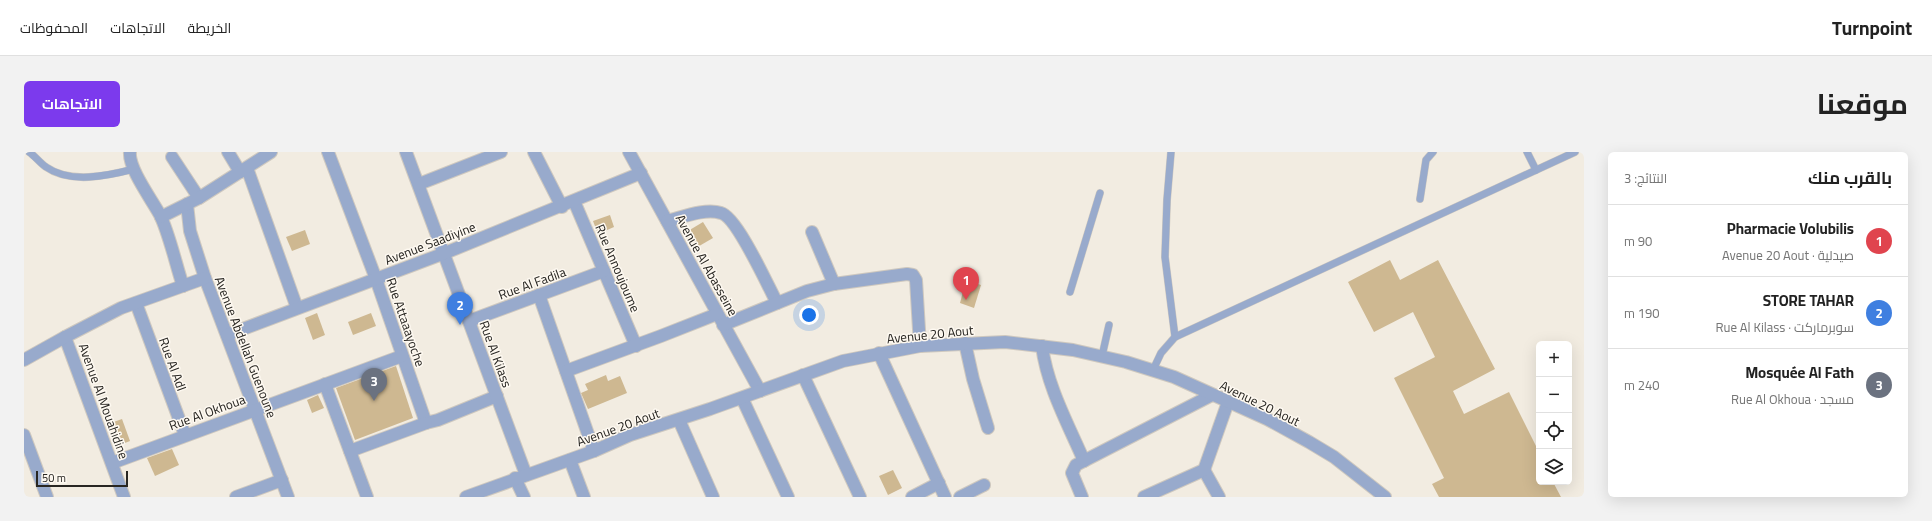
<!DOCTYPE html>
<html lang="ar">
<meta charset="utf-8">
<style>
body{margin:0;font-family:Georgia,Cairo,serif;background:#f2f2f2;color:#222;direction:rtl}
.controls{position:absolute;right:12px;bottom:12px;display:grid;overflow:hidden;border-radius:6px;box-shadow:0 4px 16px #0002}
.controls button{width:36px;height:36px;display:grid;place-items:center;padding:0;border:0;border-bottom:1px solid #e0e0e0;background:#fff;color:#222;font:20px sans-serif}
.scale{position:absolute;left:12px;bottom:10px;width:92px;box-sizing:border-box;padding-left:4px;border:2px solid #282622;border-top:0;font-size:11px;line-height:14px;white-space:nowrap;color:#282622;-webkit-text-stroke:3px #fef9f1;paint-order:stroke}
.you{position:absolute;left:785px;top:163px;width:14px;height:14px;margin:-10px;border:3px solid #fff;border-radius:50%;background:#1a73e8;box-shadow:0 0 0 6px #1a73e833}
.badge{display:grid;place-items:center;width:26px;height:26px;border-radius:50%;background:#7c3aed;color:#fff;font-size:13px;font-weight:700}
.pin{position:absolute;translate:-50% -33px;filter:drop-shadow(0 1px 2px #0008)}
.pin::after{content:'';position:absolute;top:21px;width:14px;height:12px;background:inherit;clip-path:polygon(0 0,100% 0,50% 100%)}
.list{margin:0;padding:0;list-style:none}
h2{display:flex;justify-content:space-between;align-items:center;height:52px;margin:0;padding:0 16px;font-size:17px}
h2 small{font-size:13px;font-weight:400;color:#767676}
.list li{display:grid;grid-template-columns:26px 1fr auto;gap:12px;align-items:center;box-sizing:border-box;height:72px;padding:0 16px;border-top:1px solid #e0e0e0}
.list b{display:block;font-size:15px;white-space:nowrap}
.list p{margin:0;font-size:13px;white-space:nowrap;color:#767676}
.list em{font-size:13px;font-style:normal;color:#767676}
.icon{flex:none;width:22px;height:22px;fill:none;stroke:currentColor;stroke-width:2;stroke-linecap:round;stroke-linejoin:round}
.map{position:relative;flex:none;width:1560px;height:345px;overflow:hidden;direction:ltr;border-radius:6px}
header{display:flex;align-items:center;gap:24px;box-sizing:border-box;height:56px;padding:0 20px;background:#fff;border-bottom:1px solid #e0e0e0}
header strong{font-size:19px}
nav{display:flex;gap:22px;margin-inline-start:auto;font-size:14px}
.intro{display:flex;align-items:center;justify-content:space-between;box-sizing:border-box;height:96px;padding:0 24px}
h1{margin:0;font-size:28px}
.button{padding:10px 18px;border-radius:6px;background:#7c3aed;color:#fff;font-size:14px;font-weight:700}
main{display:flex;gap:24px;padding:0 24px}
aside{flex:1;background:#fff;border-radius:6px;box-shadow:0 4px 16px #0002}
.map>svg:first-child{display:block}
.building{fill:#ceb891}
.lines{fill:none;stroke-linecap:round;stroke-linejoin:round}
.service-casing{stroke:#cec8bf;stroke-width:8}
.minor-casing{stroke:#cec8bf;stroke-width:14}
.tertiary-casing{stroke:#cec8bf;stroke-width:14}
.service{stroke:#98aacc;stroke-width:7}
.minor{stroke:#98aacc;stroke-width:12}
.tertiary{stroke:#98aacc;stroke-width:12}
.labels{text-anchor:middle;stroke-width:3;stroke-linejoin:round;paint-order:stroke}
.street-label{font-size:13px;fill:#282622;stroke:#fef9f1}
</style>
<header>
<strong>Turnpoint</strong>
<nav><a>الخريطة</a><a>الاتجاهات</a><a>المحفوظات</a></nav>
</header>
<div class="intro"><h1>موقعنا</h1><a class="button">الاتجاهات</a></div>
<main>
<aside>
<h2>بالقرب منك<small>النتائج: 3</small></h2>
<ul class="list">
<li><span class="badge" style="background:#e0444e">1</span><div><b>Pharmacie Volubilis</b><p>صيدلية · Avenue 20 Aout</p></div><em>90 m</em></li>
<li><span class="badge" style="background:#3f7fe0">2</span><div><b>STORE TAHAR</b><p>سوبرماركت · Rue Al Kilass</p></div><em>190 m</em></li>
<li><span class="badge" style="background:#6b7280">3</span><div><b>Mosquée Al Fath</b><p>مسجد · Rue Al Okhoua</p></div><em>240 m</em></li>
</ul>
</aside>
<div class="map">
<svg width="1560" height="345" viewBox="0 0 1560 345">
<rect width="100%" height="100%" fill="#f2ece1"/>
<g class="building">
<path d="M 586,63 L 590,75 L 574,82 L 569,69 Z"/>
<path d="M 679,70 L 689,86 L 670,97 L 659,82 Z"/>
<path d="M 281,78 L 286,92 L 268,99 L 262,85 Z"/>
<path d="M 1366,108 L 1376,128 L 1414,108 L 1471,217 L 1429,239 L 1440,262 L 1485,240 L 1515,300 L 1515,330 L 1529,330 L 1537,345 L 1415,345 L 1408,332 L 1420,326 L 1370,226 L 1411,205 L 1389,160 L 1350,180 L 1324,130 Z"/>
<path d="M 942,128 L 957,133 L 950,156 L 936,151 Z"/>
<path d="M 293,161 L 301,183 L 289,188 L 281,166 Z"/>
<path d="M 347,161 L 352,174 L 329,183 L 324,170 Z"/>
<path d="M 372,214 L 389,266 L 331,288 L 312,236 Z"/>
<path d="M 582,223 L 584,229 L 596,224 L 603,241 L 564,257 L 557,241 L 564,238 L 561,232 Z"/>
<path d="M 294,243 L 300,256 L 288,261 L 283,248 Z"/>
<path d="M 98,267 L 106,289 L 93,294 L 84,272 Z"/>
<path d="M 148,297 L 155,313 L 131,324 L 123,306 Z"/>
<path d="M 869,318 L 878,336 L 864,343 L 855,324 Z"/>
</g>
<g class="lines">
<g class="service-casing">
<g id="service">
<path d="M 5,0 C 11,4 16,11 22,15 C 46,32 83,24 110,17"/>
<path d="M 1147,0 L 1143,48 L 1141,105 L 1151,185"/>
<path d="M 1503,0 L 1512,18"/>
<path d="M 1396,47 L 1402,8 L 1409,0"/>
<path d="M 1046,140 L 1076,41"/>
<path d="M 1078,204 L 1085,173"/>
<path d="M 1129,218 L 1137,201 L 1151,185 L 1551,0"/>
</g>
</g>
<g class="minor-casing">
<g id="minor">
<path d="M 106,0 C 104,16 128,48 136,63 C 145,81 152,113 159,134"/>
<path d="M 204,0 L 216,20"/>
<path d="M 304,0 L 352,127 L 402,271 L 414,268 L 473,244"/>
<path d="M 382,0 L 502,323"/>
<path d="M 510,0 L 538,55"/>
<path d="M 605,0 L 736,239"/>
<path d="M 148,5 L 175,46"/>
<path d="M 223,16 L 273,156"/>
<path d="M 395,32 L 477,0"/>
<path d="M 550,49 L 612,194"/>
<path d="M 163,52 L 166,79 L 181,126 L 264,345"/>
<path d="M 137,65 L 175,46 L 247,0"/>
<path d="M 643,69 C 659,65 681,56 697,61 C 713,65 744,134 753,151"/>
<path d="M 788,80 L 810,132"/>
<path d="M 515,143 L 570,299"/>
<path d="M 112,151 L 161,283"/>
<path d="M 445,169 L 580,119"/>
<path d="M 699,173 L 783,139 L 810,132 L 883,122 L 889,123 L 892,128 L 896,194"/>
<path d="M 203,183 L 421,101 L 617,21"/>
<path d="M 41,185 L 100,345"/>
<path d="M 941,191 L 949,227 L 964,276"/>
<path d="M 1018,194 C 1023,234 1044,272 1060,309"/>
<path d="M 855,201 L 921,345"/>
<path d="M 0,208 L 41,185 L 97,156 L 181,126"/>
<path d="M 542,219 L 637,184 L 693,162"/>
<path d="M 779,223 L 836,345"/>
<path d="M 301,232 L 343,345"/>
<path d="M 718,246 L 764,345"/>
<path d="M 0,283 L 23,345"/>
<path d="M 326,299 L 402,271"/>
<path d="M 546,308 L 560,345"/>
<path d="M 88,311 L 378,204"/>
<path d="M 1180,318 L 1195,345"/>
<path d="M 491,326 L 500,345"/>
<path d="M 212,345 L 258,328"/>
<path d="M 888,345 L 915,331"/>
<path d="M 936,345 L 960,333"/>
<path d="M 1058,345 L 1048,321 L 1052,313 L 1188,243"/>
<path d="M 1120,345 L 1180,318 L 1204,250"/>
</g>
</g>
<g class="tertiary-casing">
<g id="tertiary">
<path d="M 655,268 L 689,345"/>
<path d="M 442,345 L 570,299 L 606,283 L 686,257 L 819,209 L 896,194 L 981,190 L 1049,198 L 1102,210 L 1150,225 L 1243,267 L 1285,290 L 1310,305 L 1361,345"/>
</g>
</g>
<use href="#service" class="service"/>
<use href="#minor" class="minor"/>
<use href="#tertiary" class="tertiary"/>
</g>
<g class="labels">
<g class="street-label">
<text transform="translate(406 91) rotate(-21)" y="5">Avenue Saadiyine</text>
<text transform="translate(683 113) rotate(61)" y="5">Avenue Al Abasseine</text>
<text transform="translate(594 116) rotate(67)" y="5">Rue Annoujoume</text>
<text transform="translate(508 131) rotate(-20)" y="5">Rue Al Fadila</text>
<text transform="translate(382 170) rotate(71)" y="5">Rue Attaaayoche</text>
<text transform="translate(906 182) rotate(-6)" y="5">Avenue 20 Aout</text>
<text transform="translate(222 195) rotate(69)" y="5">Avenue Abdellah Guenoune</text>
<text transform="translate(472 202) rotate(70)" y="5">Rue Al Kilass</text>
<text transform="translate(149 212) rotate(70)" y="5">Rue Al Adl</text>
<text transform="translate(80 249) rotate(70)" y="5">Avenue Al Mouahidine</text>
<text transform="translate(1236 251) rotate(26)" y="5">Avenue 20 Aout</text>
<text transform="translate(183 260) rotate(-20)" y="5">Rue Al Okhoua</text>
<text transform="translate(594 275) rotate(-20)" y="5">Avenue 20 Aout</text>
</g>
</g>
</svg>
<div class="controls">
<button>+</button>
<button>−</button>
<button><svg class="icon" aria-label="locate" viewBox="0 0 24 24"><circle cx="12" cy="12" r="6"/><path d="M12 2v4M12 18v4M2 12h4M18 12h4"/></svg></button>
<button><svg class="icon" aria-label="layers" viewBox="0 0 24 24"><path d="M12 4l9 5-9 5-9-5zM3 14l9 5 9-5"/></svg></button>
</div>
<div class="scale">50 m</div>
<div class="you"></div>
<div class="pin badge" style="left:942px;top:148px;background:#e0444e">1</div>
<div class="pin badge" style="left:436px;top:173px;background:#3f7fe0">2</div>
<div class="pin badge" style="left:350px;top:249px;background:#6b7280">3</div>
</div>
</main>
